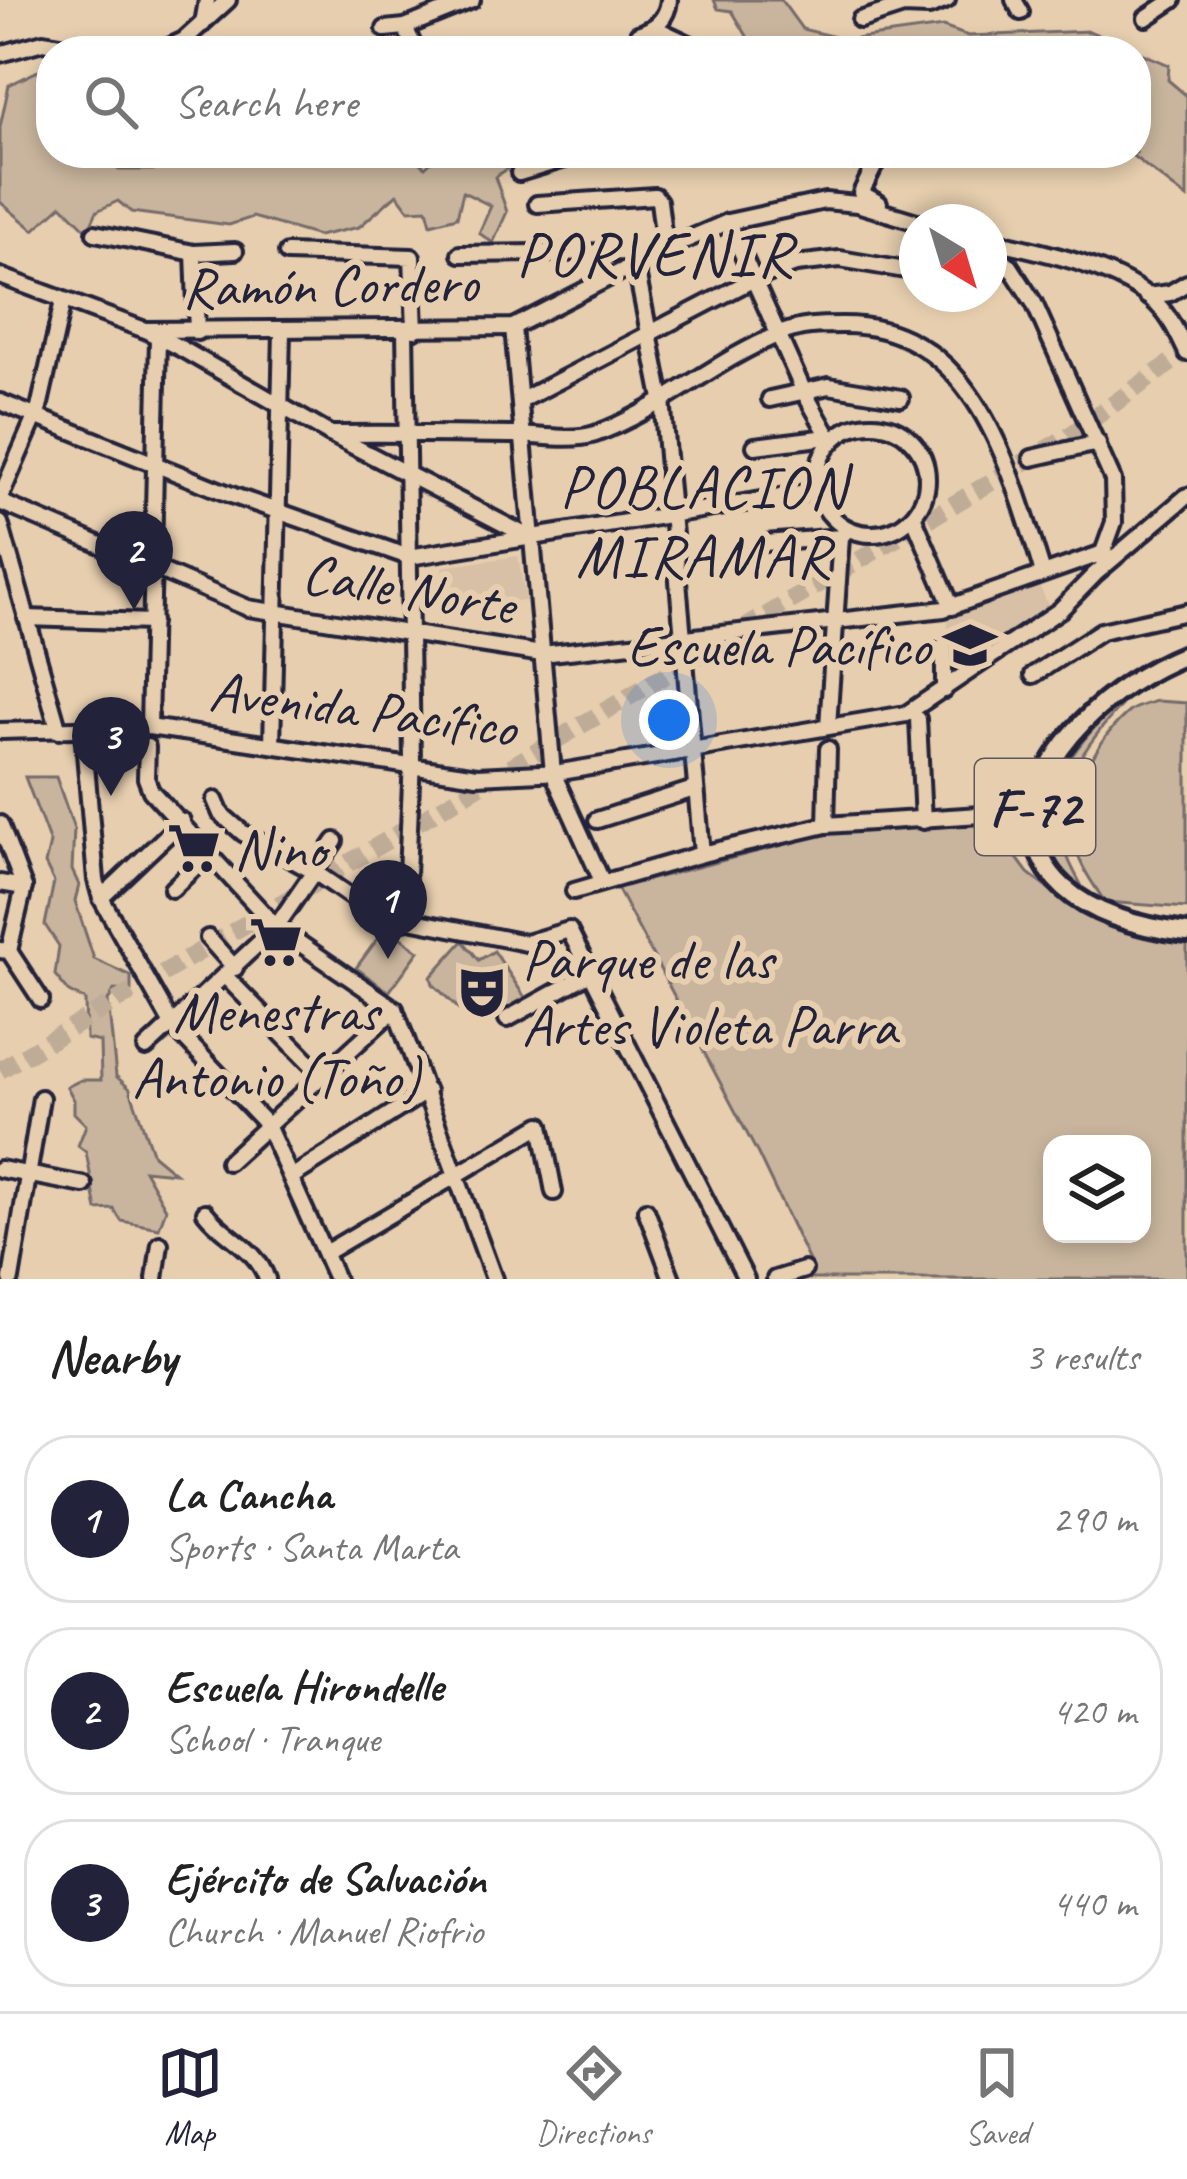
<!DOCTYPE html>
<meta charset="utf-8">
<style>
body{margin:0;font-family:Caveat,sans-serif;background:#f6f6f6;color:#222}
.controls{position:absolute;right:36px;bottom:36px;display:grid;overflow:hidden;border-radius:24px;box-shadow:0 6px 18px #0003}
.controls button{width:108px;height:108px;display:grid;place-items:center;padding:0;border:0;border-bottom:3px solid #e0e0e0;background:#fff;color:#222;font:60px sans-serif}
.compass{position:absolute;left:899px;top:204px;width:108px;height:108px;border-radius:50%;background:#fff;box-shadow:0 6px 18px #0003;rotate:142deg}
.you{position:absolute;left:669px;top:720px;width:42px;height:42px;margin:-30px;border:9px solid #fff;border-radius:50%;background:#1a73e8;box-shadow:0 0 0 18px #1a73e833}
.badge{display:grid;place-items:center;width:78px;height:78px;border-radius:50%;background:#22223b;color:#fff;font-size:39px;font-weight:700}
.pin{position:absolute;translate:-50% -99px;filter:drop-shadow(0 3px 6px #0008)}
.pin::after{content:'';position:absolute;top:63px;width:42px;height:36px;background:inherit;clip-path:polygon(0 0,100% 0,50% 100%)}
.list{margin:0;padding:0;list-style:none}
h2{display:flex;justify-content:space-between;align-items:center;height:156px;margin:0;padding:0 48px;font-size:51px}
h2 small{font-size:39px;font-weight:400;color:#767676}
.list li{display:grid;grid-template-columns:78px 1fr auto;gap:36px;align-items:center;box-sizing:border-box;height:168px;margin:0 24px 24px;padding:0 24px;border:3px solid #e0e0e0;border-radius:48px}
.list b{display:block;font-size:45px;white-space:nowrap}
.list p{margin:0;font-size:39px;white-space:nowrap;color:#767676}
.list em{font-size:39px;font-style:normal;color:#767676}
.icon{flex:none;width:66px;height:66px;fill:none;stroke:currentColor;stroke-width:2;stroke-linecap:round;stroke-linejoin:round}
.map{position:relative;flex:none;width:1187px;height:1279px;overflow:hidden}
.search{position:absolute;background:#fff;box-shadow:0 6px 18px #0003;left:36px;right:36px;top:36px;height:132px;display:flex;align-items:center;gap:30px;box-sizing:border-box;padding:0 42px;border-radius:48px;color:#767676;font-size:45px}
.sheet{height:732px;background:#fff}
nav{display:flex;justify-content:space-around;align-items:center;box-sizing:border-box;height:168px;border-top:3px solid #e0e0e0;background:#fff;font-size:33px;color:#767676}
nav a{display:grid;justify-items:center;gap:6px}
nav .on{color:#22223b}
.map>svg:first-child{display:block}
.built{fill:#d7c0a5}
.green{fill:#c9b59d;stroke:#766c6c;stroke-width:3;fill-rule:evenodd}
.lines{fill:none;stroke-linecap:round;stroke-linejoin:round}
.highway-tunnel{stroke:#bfac97;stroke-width:18;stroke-dasharray:18 9;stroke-linecap:butt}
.minor-casing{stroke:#22223b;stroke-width:22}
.major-casing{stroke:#22223b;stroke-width:26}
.minor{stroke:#e6ceae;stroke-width:14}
.major{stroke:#e6ceae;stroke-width:16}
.labels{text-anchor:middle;stroke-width:12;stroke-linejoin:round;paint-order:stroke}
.shield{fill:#e6ceae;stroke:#5d565e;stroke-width:3}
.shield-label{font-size:54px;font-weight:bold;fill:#22223b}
.street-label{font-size:57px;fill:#22223b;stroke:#e6ceae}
.poi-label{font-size:57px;fill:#22223b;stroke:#e6ceae;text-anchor:start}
.neighbourhood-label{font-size:60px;letter-spacing:3px;fill:#22223b;stroke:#e6ceae}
.quarter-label{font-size:63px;letter-spacing:3px;fill:#22223b;stroke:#e6ceae}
</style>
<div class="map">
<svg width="1187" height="1279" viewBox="0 0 1187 1279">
<rect width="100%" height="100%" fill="#e6ceae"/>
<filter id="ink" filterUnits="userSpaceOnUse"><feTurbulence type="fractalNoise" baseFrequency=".00833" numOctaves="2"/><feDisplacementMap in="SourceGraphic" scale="24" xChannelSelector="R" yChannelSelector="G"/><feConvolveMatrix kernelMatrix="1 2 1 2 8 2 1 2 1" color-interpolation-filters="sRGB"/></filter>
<g filter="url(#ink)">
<g class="built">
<path d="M 518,556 L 526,601 L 446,601 L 442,567 Z"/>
<path d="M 1039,585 L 1049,607 L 947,677 L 948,614 L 992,604 Z"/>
</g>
<g class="green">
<path d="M 714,0 L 781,0 L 802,29 L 848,40 L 943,27 L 968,36 L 1089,31 L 1169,65 L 1168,80 L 1187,96 L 1187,198 L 1129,153 L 1136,153 L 1136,51 L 756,51 L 732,11 L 718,9 Z"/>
<path d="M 38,71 L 51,102 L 46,142 L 51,144 L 51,153 L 96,153 L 119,170 L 154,170 L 172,158 L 208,153 L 410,153 L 425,167 L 440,153 L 499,153 L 511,166 L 495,177 L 507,212 L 493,243 L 479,233 L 491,206 L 463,192 L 457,217 L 431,224 L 427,209 L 409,210 L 397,194 L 359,227 L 318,236 L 253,217 L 229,225 L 131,212 L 118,201 L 97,211 L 88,231 L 62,205 L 34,230 L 0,202 L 0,127 L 9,85 Z"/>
<path d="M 1133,693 C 1098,729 1050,785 1062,840 C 1067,861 1079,880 1089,900 C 1079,888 1066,876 1058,863 C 1022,800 1086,729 1133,693 Z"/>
<path d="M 1156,701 L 1187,703 L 1187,908 L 1105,902 C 1091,881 1076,861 1073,835 C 1067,795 1099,736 1130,711 C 1137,706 1147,704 1156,701 Z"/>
<path d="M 25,777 L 56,777 L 74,829 L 72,870 L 79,885 L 75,901 L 94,959 L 131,976 L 131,991 L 114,990 L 108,1001 L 116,1076 L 130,1089 L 153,1155 L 175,1173 L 144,1170 L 166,1209 L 159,1228 L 121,1221 L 114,1209 L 97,1210 L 86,1152 L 78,1146 L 86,1125 L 74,1113 L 74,1100 L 67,1087 L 81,1080 L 101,1080 L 100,1042 L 86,1039 L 85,1000 L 69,992 L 55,975 L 59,946 L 45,925 L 54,882 L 45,864 L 50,843 Z"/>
<path d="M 1005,823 L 1014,854 L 1028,873 L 1066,902 L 1112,926 L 1187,938 L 1187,1279 L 810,1279 L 809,1261 L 758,1154 L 617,888 L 841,830 ZM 1052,1144 L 1142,1144 L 1142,1234 L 1052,1234 Z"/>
<path d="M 386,927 L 419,951 L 389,992 L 356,968 Z"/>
<path d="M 463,941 L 479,960 L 494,951 L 526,999 L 499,1015 L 486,997 L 462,1012 L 433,984 L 431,977 Z"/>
</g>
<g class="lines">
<path class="highway-tunnel" d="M 0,1070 L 1072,434 L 1187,351"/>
<g class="minor-casing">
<g id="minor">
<path d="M 1014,0 L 1021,12"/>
<path d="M 1146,18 L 1173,0"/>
<path d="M 860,20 L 903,6 L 929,7 L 947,0"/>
<path d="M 203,24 L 207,0"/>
<path d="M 405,27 L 416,51"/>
<path d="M 655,28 L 704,51"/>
<path d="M 385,29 L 405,27 L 472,0"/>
<path d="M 638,34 C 656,28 667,19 669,0"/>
<path d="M 160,51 L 184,40 L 228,0"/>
<path d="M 0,54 L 43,42 L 97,51"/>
<path d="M 519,173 L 585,153"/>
<path d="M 879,203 L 861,193 L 881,153"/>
<path d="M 537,204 L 655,196 L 659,201 L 665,249"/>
<path d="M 728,222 L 804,392 L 832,442"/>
<path d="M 95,233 L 194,253 L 235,251"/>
<path d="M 989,240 C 1039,251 1121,267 1157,304 C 1171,318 1179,336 1187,353"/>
<path d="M 989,247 L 1010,266 L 1034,303 L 1113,480 L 1114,522 L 1101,558"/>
<path d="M 194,253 L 197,332"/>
<path d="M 287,253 L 412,257 L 415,330"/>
<path d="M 460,254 L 628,252 L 634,257 L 662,399 L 702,854"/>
<path d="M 0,276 L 145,330 L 182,349 L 330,434 L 527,536"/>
<path d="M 1147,296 L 1170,293 L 1187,283"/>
<path d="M 513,327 L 553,773 L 602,881"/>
<path d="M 145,330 L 513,327 L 665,249 L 728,222 L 825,201 L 857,204 L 917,222"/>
<path d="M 770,399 L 829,386 L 901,398"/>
<path d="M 522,400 L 754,279 L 796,264 L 840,259 L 917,272"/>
<path d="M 0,402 L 234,496 L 409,557 L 818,491"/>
<circle cx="872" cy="479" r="55"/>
<path d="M 330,434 C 391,433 451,434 513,435 C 537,435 571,442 595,434 C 660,411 715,360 780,334 C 800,325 820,325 842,325 C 975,324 1011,471 1043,573"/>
<path d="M 755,446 L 828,437"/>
<path d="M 1032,458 L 1098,443"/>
<path d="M 0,498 L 39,408 L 63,301"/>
<path d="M 0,502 L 248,608 L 542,654 L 944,609 L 1103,553"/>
<path d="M 913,516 L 952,607"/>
<path d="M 0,523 L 59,731"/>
<path d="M 765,543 L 841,537"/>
<path d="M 26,618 L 152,622"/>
<path d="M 1033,675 L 1101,631 L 1187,612"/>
<path d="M 944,690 L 944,645"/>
<path d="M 918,719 L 923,821"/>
<path d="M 828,726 L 841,537 L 848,529"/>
<path d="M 149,727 L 158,338"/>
<path d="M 83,730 L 96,880 L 101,898 L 173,1026 L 267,1125 L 336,1279"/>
<path d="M 0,731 L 149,727 L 477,776 L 561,772 L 906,714 L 1060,610 L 1095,574 L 1187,496"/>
<path d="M 272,745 L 282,332"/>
<path d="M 147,747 L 146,778 L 151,791 L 276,927 L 395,1009 L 494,1279"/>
<path d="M 215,800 L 221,814 L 243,833 L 313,871 L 374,913 L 526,943 L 569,930 L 746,1279"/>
<path d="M 597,820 L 694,789"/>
<path d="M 0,824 L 24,887 L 9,951"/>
<path d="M 826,825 L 828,749"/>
<path d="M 0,883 L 24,887"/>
<path d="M 172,889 L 209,854"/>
<path d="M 574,891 L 702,854 L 826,825 L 996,814 L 1017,784"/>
<path d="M 101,898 L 182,821"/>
<path d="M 405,921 L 412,759 L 405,330"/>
<path d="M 208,938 L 235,968"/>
<path d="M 0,950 L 9,951 L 41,1000"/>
<path d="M 226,977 L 322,1075"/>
<path d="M 507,1019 L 592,972"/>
<path d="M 146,1048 L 276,927 L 335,841"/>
<path d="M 228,1162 L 395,1009"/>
<path d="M 0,1169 L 84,1185"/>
<path d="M 293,1176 L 427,1091"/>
<path d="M 646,1210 L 672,1279"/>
<path d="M 205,1212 C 225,1238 255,1246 267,1279"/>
<path d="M 325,1253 L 541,1125 L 554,1192"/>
<path d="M 11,1279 L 41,1098"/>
<path d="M 155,1279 L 160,1244"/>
<path d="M 775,1279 L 804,1270"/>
</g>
</g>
<g class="major-casing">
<path id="major" d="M 1187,654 C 1018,723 951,905 1187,933"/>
</g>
<use href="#minor" class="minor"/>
<use href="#major" class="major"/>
</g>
</g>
<defs>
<g id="school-bare" transform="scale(4.14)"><path d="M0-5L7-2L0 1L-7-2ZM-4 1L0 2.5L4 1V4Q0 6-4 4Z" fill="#22223b" stroke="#e6ceae" stroke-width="2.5" paint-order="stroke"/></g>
<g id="supermarket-bare" transform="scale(4.14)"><path d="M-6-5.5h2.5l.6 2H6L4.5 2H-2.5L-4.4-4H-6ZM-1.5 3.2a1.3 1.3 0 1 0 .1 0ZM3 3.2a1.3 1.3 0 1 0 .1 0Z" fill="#22223b" stroke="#e6ceae" stroke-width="2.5" paint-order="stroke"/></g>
<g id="theatre-bare" transform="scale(4.14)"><path d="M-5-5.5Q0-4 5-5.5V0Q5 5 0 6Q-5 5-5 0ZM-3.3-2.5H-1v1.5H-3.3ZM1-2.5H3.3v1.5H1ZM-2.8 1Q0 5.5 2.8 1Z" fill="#22223b" stroke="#e6ceae" stroke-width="2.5" paint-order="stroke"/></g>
</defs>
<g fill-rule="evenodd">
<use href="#school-bare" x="970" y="645"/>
<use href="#supermarket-bare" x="194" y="848"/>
<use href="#supermarket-bare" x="276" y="942"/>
<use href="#theatre-bare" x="482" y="992"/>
</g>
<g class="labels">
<rect class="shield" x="975" y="759" width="120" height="96" rx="9"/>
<g class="shield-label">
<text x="1035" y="826">F-72</text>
</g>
<g class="street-label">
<text transform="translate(330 284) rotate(-1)" y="20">Ramón Cordero</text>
<text transform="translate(409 588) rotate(9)" y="20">Calle Norte</text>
<text transform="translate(363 708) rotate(7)" y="20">Avenida Pacífico</text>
</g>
<g class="poi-label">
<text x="930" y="665" text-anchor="end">Escuela Pacífico</text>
<text x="234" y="868">Nino</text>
<text x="522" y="979">Parque de las<tspan x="522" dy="66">Artes Violeta Parra</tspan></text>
<text x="276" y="1031" text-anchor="middle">Menestras<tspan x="276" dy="66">Antonio (Toño)</tspan></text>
</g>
<g class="neighbourhood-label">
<text x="704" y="507">POBLACION<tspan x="704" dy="69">MIRAMAR</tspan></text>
</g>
<g class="quarter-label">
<text x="655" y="275">PORVENIR</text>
</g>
</g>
</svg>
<div class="controls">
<button><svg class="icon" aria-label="layers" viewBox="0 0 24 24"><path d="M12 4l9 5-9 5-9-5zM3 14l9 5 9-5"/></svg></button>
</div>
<svg class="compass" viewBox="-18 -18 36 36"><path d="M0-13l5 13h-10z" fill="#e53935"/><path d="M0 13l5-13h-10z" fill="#767676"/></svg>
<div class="you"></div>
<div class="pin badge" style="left:388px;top:959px">1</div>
<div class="pin badge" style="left:134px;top:610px">2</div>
<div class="pin badge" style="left:111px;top:796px">3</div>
<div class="search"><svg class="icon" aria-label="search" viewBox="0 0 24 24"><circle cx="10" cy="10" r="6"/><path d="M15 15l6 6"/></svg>Search here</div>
</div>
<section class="sheet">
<h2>Nearby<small>3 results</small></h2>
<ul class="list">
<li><span class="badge">1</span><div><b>La Cancha</b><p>Sports · Santa Marta</p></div><em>290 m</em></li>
<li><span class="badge">2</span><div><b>Escuela Hirondelle</b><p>School · Tranque</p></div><em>420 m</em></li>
<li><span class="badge">3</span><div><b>Ejército de Salvación</b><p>Church · Manuel Riofrio</p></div><em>440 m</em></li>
</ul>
</section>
<nav>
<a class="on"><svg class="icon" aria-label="map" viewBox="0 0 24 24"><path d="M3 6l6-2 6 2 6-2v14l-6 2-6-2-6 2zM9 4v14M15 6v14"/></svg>Map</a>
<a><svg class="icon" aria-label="directions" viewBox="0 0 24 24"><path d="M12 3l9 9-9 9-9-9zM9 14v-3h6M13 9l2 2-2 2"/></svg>Directions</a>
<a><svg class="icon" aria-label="saved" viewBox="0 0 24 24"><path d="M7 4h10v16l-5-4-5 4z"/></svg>Saved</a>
</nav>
